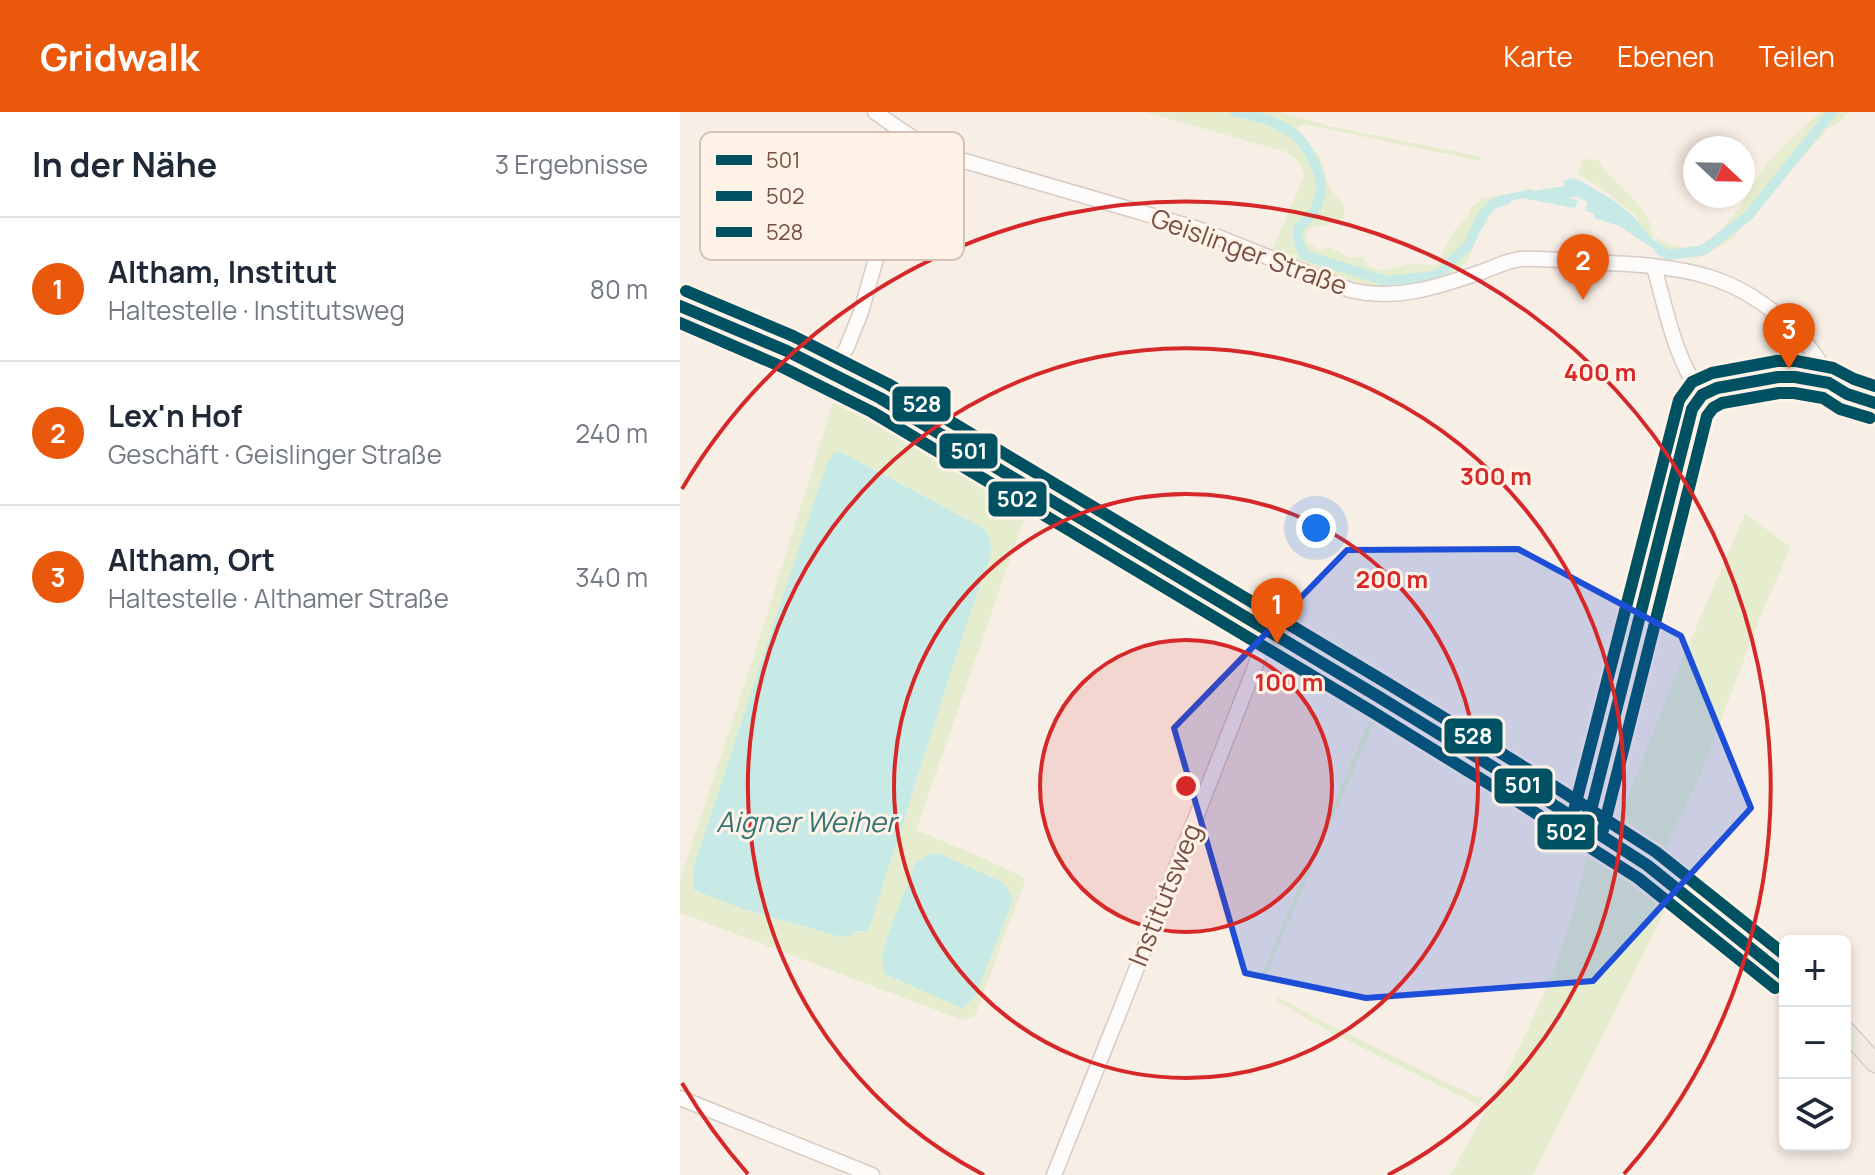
<!DOCTYPE html>
<html lang="de">
<meta charset="utf-8">
<style>
body{margin:0;font-family:Manrope,sans-serif;background:#f6f6f7;color:#1f2937}
.controls{position:absolute;right:24px;bottom:24px;display:grid;overflow:hidden;border-radius:12px;box-shadow:0 4px 12px #0003}
.controls button{width:72px;height:72px;display:grid;place-items:center;padding:0;border:0;border-bottom:2px solid #e0e1e3;background:#fff;color:#1f2937;font:40px sans-serif}
.compass{position:absolute;left:1003px;top:24px;width:72px;height:72px;border-radius:50%;background:#fff;box-shadow:0 4px 12px #0003;rotate:112deg}
.you{position:absolute;left:636px;top:416px;width:28px;height:28px;margin:-20px;border:6px solid #fff;border-radius:50%;background:#1a73e8;box-shadow:0 0 0 12px #1a73e833}
.badge{display:grid;place-items:center;width:52px;height:52px;border-radius:50%;background:#ea580c;color:#fff;font-size:26px;font-weight:700}
.pin{position:absolute;translate:-50% -66px;filter:drop-shadow(0 2px 4px #0008)}
.pin::after{content:'';position:absolute;top:42px;width:28px;height:24px;background:inherit;clip-path:polygon(0 0,100% 0,50% 100%)}
.list{margin:0;padding:0;list-style:none}
h2{display:flex;justify-content:space-between;align-items:center;height:104px;margin:0;padding:0 32px;font-size:34px}
h2 small{font-size:26px;font-weight:400;color:#747a83}
.list li{display:grid;grid-template-columns:52px 1fr auto;gap:24px;align-items:center;box-sizing:border-box;height:144px;padding:0 32px;border-top:2px solid #e0e1e3}
.list b{display:block;font-size:30px;white-space:nowrap}
.list p{margin:0;font-size:26px;white-space:nowrap;color:#747a83}
.list em{font-size:26px;font-style:normal;color:#747a83}
.icon{flex:none;width:44px;height:44px;fill:none;stroke:currentColor;stroke-width:2;stroke-linecap:round;stroke-linejoin:round}
.map{position:relative;flex:none;width:1195px;height:1063px;overflow:hidden}
header{display:flex;align-items:center;gap:48px;box-sizing:border-box;height:112px;padding:0 40px;background:#ea580c;color:#fff}
header strong{font-size:38px}
nav{display:flex;gap:44px;margin-inline-start:auto;font-size:28px}
main{display:flex}
aside{flex:1;background:#fff}
.map>svg:first-child{display:block}
.green{fill:#e6edcf;fill-rule:evenodd}
.water{fill:#c7eae7}
.lines{fill:none;stroke-linecap:round;stroke-linejoin:round}
.canal{stroke:#c7eae7;stroke-width:10}
.minor-casing{stroke:#d8cac4;stroke-width:17}
.major-casing{stroke:#d8cbc6;stroke-width:21}
.minor{stroke:#fefcfb;stroke-width:14}
.major{stroke:#f2ebe3;stroke-width:18}
.bus-1-casing{stroke:#fff2e7;stroke-width:18}
.bus-2-casing{stroke:#fff2e7;stroke-width:18}
.bus-3-casing{stroke:#fff2e7;stroke-width:18}
.bus-1{stroke:#005262;stroke-width:12}
.bus-2{stroke:#005262;stroke-width:12}
.bus-3{stroke:#005262;stroke-width:12}
.marked{fill:#1d4ed8;fill-opacity:0.2;stroke:#1d4ed8;stroke-width:6;stroke-linejoin:round}
.ring{fill:none;stroke:#d62828;stroke-width:4}
.labels{text-anchor:middle;stroke-width:6;stroke-linejoin:round;paint-order:stroke}
.street-label{font-size:26px;fill:#764f45;stroke:#fff2e7}
.water-label{font-size:28px;font-style:italic;fill:#357676;stroke:#fff2e7}
.key{fill:#fff2e7;stroke:#d6c1b6;stroke-width:2}
.key-label{font-size:22px;fill:#764f45}
.centre{fill:#d62828;stroke:#fff2e7;stroke-width:4}
.ring-label{font-size:24px;text-anchor:middle;font-weight:bold;fill:#d62828;stroke:#fff2e7;stroke-width:6;stroke-linejoin:round;paint-order:stroke}
.line-badge{stroke:#fff2e7;stroke-width:3}
.badge-label{font-size:22px;text-anchor:middle;font-weight:bold;fill:#fff}
</style>
<header>
<strong>Gridwalk</strong>
<nav><a>Karte</a><a>Ebenen</a><a>Teilen</a></nav>
</header>
<main>
<aside>
<h2>In der Nähe<small>3 Ergebnisse</small></h2>
<ul class="list">
<li><span class="badge">1</span><div><b>Altham, Institut</b><p>Haltestelle · Institutsweg</p></div><em>80 m</em></li>
<li><span class="badge">2</span><div><b>Lex'n Hof</b><p>Geschäft · Geislinger Straße</p></div><em>240 m</em></li>
<li><span class="badge">3</span><div><b>Altham, Ort</b><p>Haltestelle · Althamer Straße</p></div><em>340 m</em></li>
</ul>
</aside>
<div class="map">
<svg width="1195" height="1063" viewBox="0 0 1195 1063">
<rect width="100%" height="100%" fill="#f7eee6"/>
<g class="green">
<path d="M 465,0 L 600,0 L 645,13 L 801,45 L 800,49 L 624,12 L 617,15 L 640,46 L 650,77 L 661,88 L 665,97 L 663,107 L 658,110 L 630,116 L 625,124 L 627,129 L 640,138 L 649,135 L 668,145 L 682,145 L 688,152 L 687,154 L 702,159 L 728,152 L 756,153 L 774,119 L 787,105 L 791,96 L 802,86 L 815,84 L 813,99 L 799,122 L 787,150 L 761,168 L 711,178 L 676,175 L 591,141 L 624,64 C 622,53 616,46 606,40 Z"/>
<path d="M 1140,0 L 1169,0 L 1157,12 L 1148,16 L 1050,129 L 1018,146 L 989,145 L 990,140 L 976,129 L 976,126 C 984,129 992,134 1000,135 C 1040,143 1066,79 1086,53 C 1101,34 1122,17 1140,0 Z"/>
<path d="M 903,47 L 918,48 L 923,56 C 939,74 974,101 973,126 L 961,118 L 957,105 L 927,80 L 898,62 Z"/>
<path d="M 228,51 C 217,100 205,149 188,196 C 183,212 168,242 169,256 L 334,350 L 446,422 L 517,464 L 520,464 L 520,467 L 701,575 L 698,575 L 604,522 L 606,519 L 601,516 L 161,259 Z"/>
<path d="M 162,274 L 579,522 L 580,525 L 466,816 L 462,818 L 472,797 L 577,531 L 577,527 L 571,520 L 351,387 L 236,719 C 273,732 308,748 343,765 L 345,769 L 295,904 L 282,908 L 0,801 L 0,769 L 4,755 L 73,547 L 153,291 L 158,278 ZM 161,340 L 303,416 L 310,446 L 286,513 L 191,811 L 181,821 L 176,819 L 161,825 L 63,797 L 63,607 L 147,351 Z"/>
<path d="M 1065,402 L 1111,435 L 1083,498 L 1018,668 L 979,750 L 1105,852 L 1105,858 L 920,712 L 933,720 L 938,710 L 996,562 Z"/>
<path d="M 592,532 L 598,532 L 900,719 L 700,597 L 585,866 L 581,864 L 695,594 Z"/>
<path d="M 911,725 L 922,729 L 1105,870 L 1105,877 L 992,784 L 853,1063 L 770,1063 C 826,963 892,849 907,734 Z"/>
<path d="M 598,885 L 646,911 L 765,970 L 797,985 L 803,984 L 798,995 L 795,991 L 654,922 L 596,889 Z"/>
</g>
<g class="water">
<path d="M 893,66 L 903,70 L 936,90 L 953,104 L 970,125 L 990,140 L 989,145 L 984,144 L 939,114 L 914,106 L 915,102 L 905,98 L 908,90 L 893,83 L 897,82 L 897,79 L 888,76 L 875,82 L 898,88 L 895,96 L 842,86 L 814,94 L 812,88 L 817,84 L 852,77 L 854,79 L 871,76 L 872,78 L 884,74 L 883,69 Z"/>
<path d="M 161,340 L 303,416 C 312,426 312,433 310,446 L 286,513 L 191,811 L 186,820 L 176,819 L 172,823 L 161,825 L 63,797 L 14,778 C 10,760 17,743 23,726 L 147,351 L 154,341 Z"/>
<path d="M 250,742 L 260,742 L 324,771 L 333,788 L 295,885 L 282,896 L 205,862 L 202,845 L 207,825 L 236,750 Z"/>
</g>
<g class="lines">
<g class="canal">
<path d="M 555,0 C 576,4 597,9 614,22 C 626,31 642,62 641,77 C 641,82 638,91 636,95 C 627,119 607,105 624,143 L 706,169 L 757,164 L 788,133 L 804,101 L 813,92 L 826,88"/>
<path d="M 865,85 L 876,80 L 903,80 L 907,83"/>
<path d="M 980,138 L 988,143 L 1024,138 L 1068,104 L 1152,0"/>
</g>
<g class="minor-casing">
<g id="minor">
<path d="M 195,0 C 220,18 243,34 271,45 L 518,117 L 670,178 C 716,189 758,175 801,160 C 813,156 828,148 841,147 C 863,146 887,149 908,150 C 948,152 991,153 1029,165 C 1076,179 1133,224 1149,271"/>
<path d="M 974,155 C 986,197 995,248 1022,283"/>
<path d="M 152,260 L 167,235 L 181,200 L 230,25"/>
<path d="M 907,714 L 1012,297 L 1022,283 L 1037,276 L 1098,265 L 1115,265 L 1149,271 L 1167,282 L 1195,291"/>
<path d="M 434,914 L 589,519"/>
<path d="M 0,986 L 192,1063"/>
<path d="M 374,1063 L 433,916"/>
</g>
</g>
<g class="major-casing">
<g id="major">
<path d="M 0,194 L 107,239 L 200,286 L 699,585 L 852,679 L 967,753 L 1105,864"/>
<path d="M 1165,918 L 1195,951"/>
</g>
</g>
<use href="#minor" class="minor"/>
<use href="#major" class="major"/>
<g class="bus-1-casing">
<g id="bus-1">
<path d="M 0,194 L 107,239 L 200,286 L 699,585 L 852,679 L 967,753 L 1105,864"/>
<path d="M 907,714 L 1012,297 L 1022,283 L 1037,276 L 1098,265 L 1115,265 L 1149,271 L 1167,282 L 1195,291"/>
</g>
</g>
<g class="bus-2-casing">
<g id="bus-2">
<path d="M 0,211 L 100,254 L 192,300 L 691,599 L 843,693 L 958,766 L 1095,876"/>
<path d="M 923,718 L 1027,304 L 1033,296 L 1042,291 L 1099,281 L 1114,281 L 1143,286 L 1160,297 L 1190,306"/>
</g>
</g>
<g class="bus-3-casing">
<g id="bus-3">
<path d="M 6,179 L 113,224 L 208,272 L 707,571 L 860,665 L 976,740 L 1105,843"/>
<path d="M 891,710 L 999,288 L 1012,270 L 1032,261 L 1097,249 L 1116,249 L 1153,256 L 1174,267 L 1195,274"/>
</g>
</g>
<use href="#bus-1" class="bus-1"/>
<use href="#bus-2" class="bus-2"/>
<use href="#bus-3" class="bus-3"/>
</g>
<path class="marked" d="M 838,437 L 1001,524 L 1071,696 L 913,869 L 686,886 L 565,861 L 494,616 L 667,438 Z"/>
<circle cx="506" cy="674" r="146" fill="#d62828" fill-opacity=".12"/>
<g class="ring">
<circle cx="506" cy="674" r="146"/>
<circle cx="506" cy="674" r="292"/>
<path d="M304 1063A438 438 0 1 1 708 1063"/>
<path d="M68 1062A585 585 0 0 1 2 971M2 377A585 585 0 1 1 944 1062"/>
</g>
<g class="labels">
<g class="street-label">
<text transform="translate(569 140) rotate(20)" y="9">Geislinger Straße</text>
<text transform="translate(485 783) rotate(-68)" y="9">Institutsweg</text>
</g>
<g class="water-label">
<text x="126" y="720">Aigner Weiher</text>
</g>
</g>
<rect x="20" y="20" width="264" height="128" rx="12" class="key"/>
<rect x="36" y="43" width="36" height="10" fill="#005262"/>
<rect x="36" y="79" width="36" height="10" fill="#005262"/>
<rect x="36" y="115" width="36" height="10" fill="#005262"/>
<g class="key-label">
<text x="86" y="56">501</text>
<text x="86" y="92">502</text>
<text x="86" y="128">528</text>
</g>
<circle cx="506" cy="674" r="12" class="centre"/>
<g class="ring-label">
<text x="920" y="269">400 m</text>
<text x="816" y="373">300 m</text>
<text x="712" y="476">200 m</text>
<text x="609" y="579">100 m</text>
</g>
<g class="line-badge">
<rect x="211" y="273" width="61" height="38" rx="8" fill="#005262"/>
<rect x="258" y="320" width="61" height="38" rx="8" fill="#005262"/>
<rect x="307" y="368" width="61" height="38" rx="8" fill="#005262"/>
<rect x="763" y="605" width="61" height="38" rx="8" fill="#005262"/>
<rect x="813" y="655" width="61" height="38" rx="8" fill="#005262"/>
<rect x="856" y="701" width="60" height="38" rx="8" fill="#005262"/>
</g>
<g class="badge-label">
<text x="242" y="300">528</text>
<text x="289" y="347">501</text>
<text x="337" y="395">502</text>
<text x="793" y="632">528</text>
<text x="843" y="681">501</text>
<text x="886" y="728">502</text>
</g>
</svg>
<div class="controls">
<button>+</button>
<button>−</button>
<button><svg class="icon" aria-label="layers" viewBox="0 0 24 24"><path d="M12 4l9 5-9 5-9-5zM3 14l9 5 9-5"/></svg></button>
</div>
<svg class="compass" viewBox="-18 -18 36 36"><path d="M0-13l5 13h-10z" fill="#e53935"/><path d="M0 13l5-13h-10z" fill="#747a83"/></svg>
<div class="you"></div>
<div class="pin badge" style="left:597px;top:532px">1</div>
<div class="pin badge" style="left:903px;top:188px">2</div>
<div class="pin badge" style="left:1109px;top:257px">3</div>
</div>
</main>
